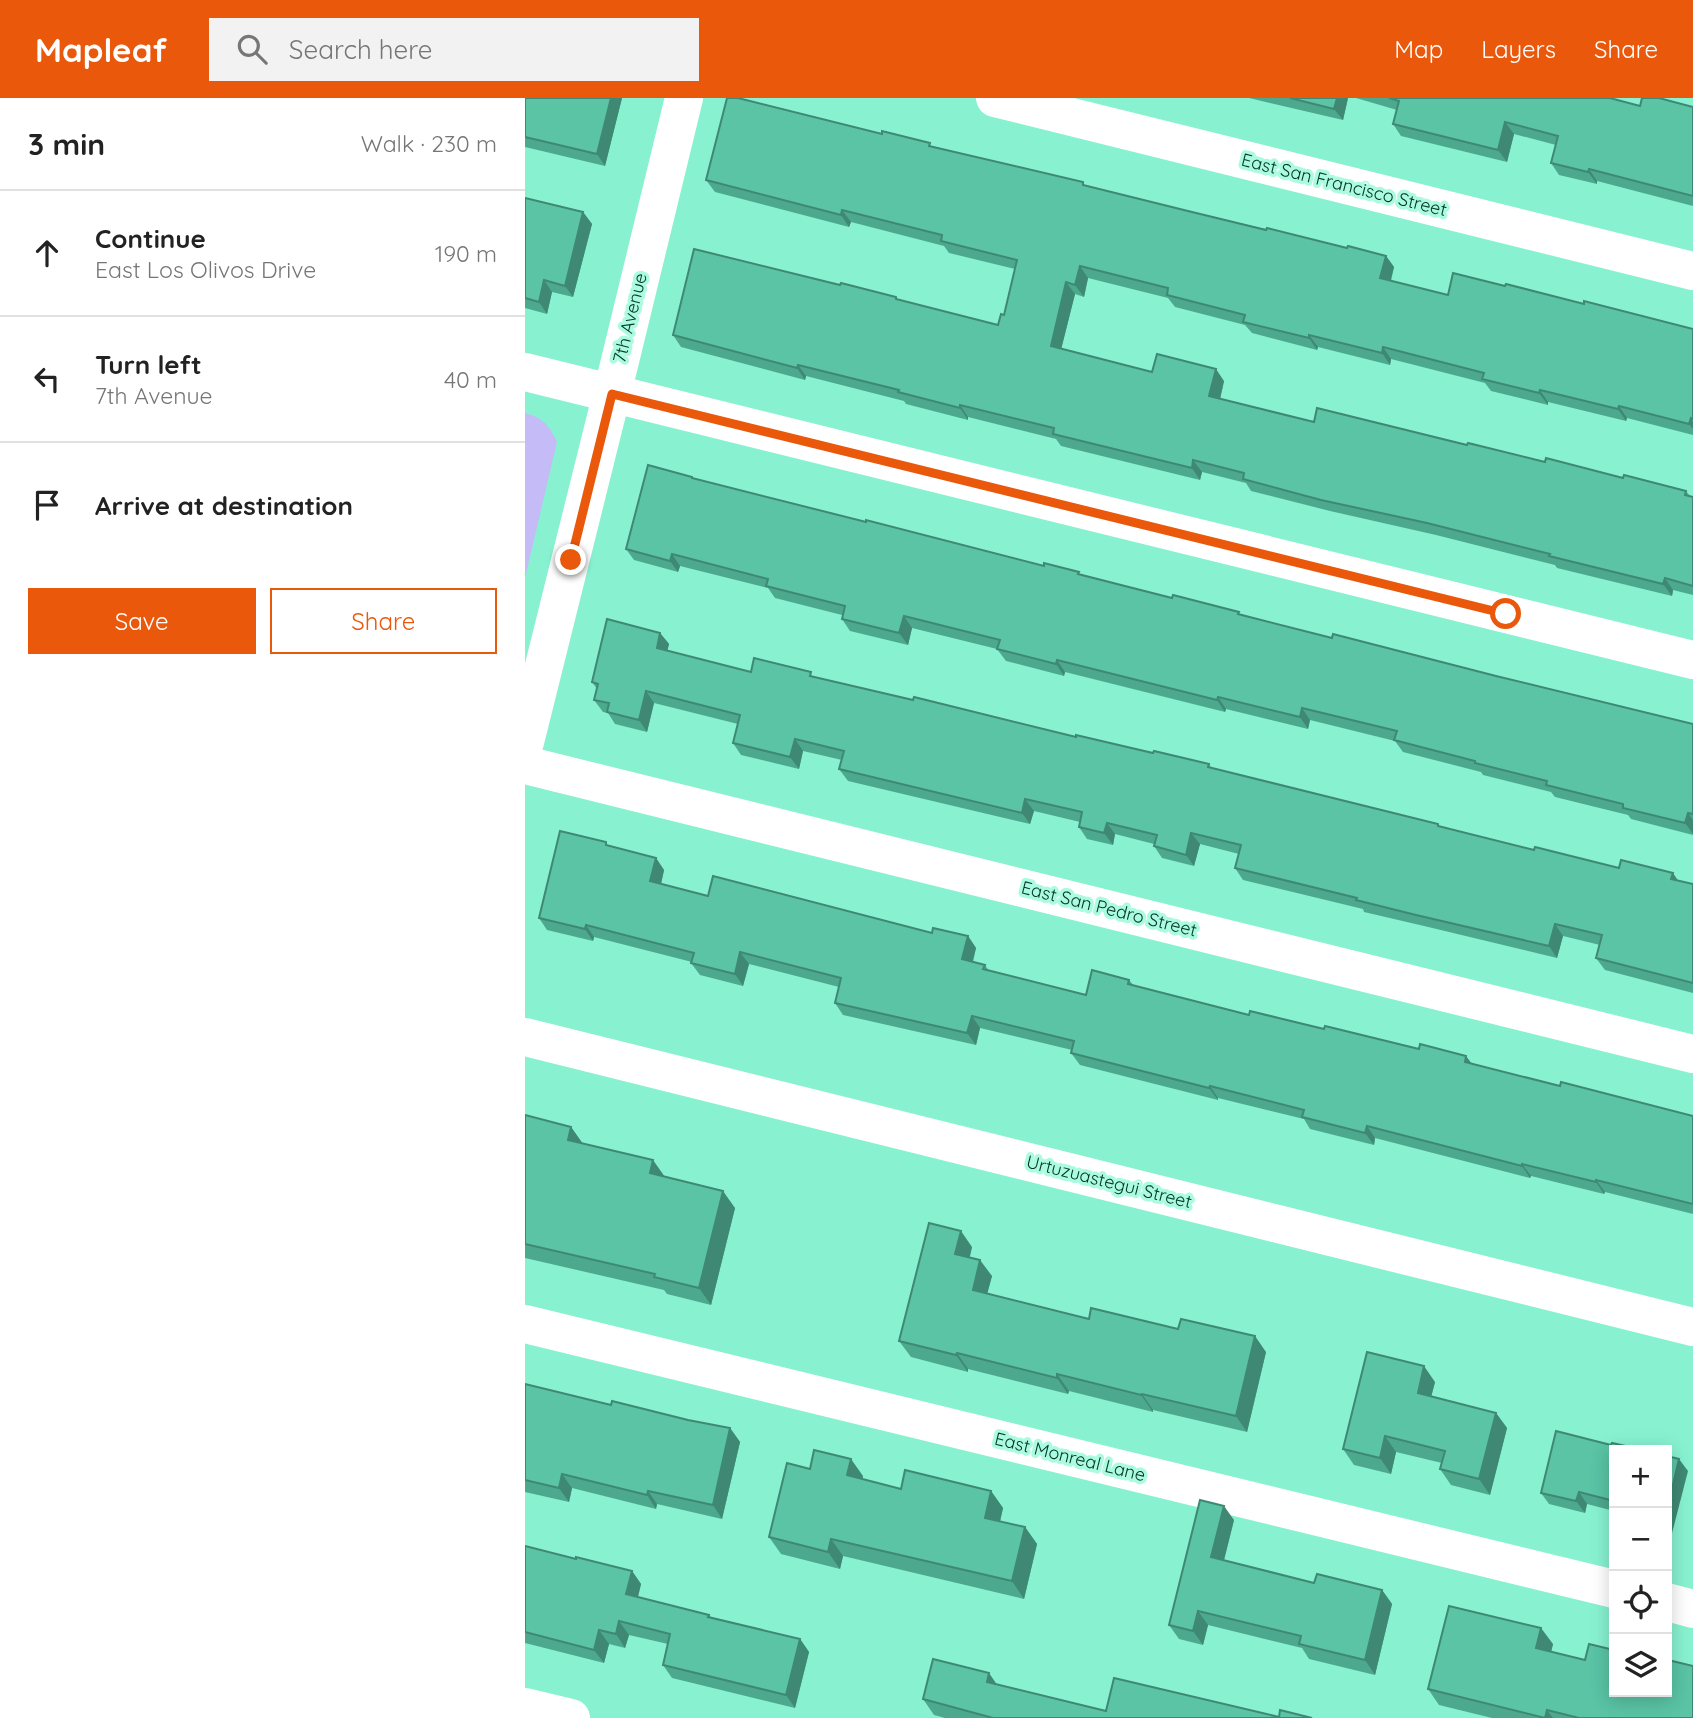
<!DOCTYPE html>
<meta charset="utf-8">
<style>
body{margin:0;font-family:Quicksand,sans-serif;background:#f2f2f2;color:#222}
.controls{position:absolute;right:21px;bottom:21px;display:grid;overflow:hidden;border-radius:0px;box-shadow:0 4px 18px #0003}
.controls button{width:63px;height:63px;display:grid;place-items:center;padding:0;border:0;border-bottom:2px solid #e0e0e0;background:#fff;color:#222;font:35px sans-serif}
.stop{position:absolute;width:21px;height:21px;margin:-16px;border:5px solid #ea580c;border-radius:50%;background:#fff}
.stop.end{background:#ea580c;border-color:#fff;box-shadow:0 2px 7px #0008}
.list{margin:0;padding:0;list-style:none}
h2{display:flex;justify-content:space-between;align-items:center;height:91px;margin:0;padding:0 28px;font-size:30px}
h2 small{font-size:23px;font-weight:400;color:#767676}
.list li{display:grid;grid-template-columns:46px 1fr auto;gap:21px;align-items:center;box-sizing:border-box;height:126px;padding:0 28px;border-top:2px solid #e0e0e0}
.list b{display:block;font-size:26px;white-space:nowrap}
.list p{margin:0;font-size:23px;white-space:nowrap;color:#767676}
.list em{font-size:23px;font-style:normal;color:#767676}
.actions{display:flex;gap:14px;padding:21px 28px}
.actions a{flex:1;padding:16px 0;border:2px solid #ea580c;border-radius:0px;text-align:center;font-size:24px;color:#ea580c}
.actions .main{background:#ea580c;color:#fff}
.icon{flex:none;width:38px;height:38px;fill:none;stroke:currentColor;stroke-width:2;stroke-linecap:round;stroke-linejoin:round}
.map{position:relative;flex:none;width:1168px;height:1620px;overflow:hidden}
header{display:flex;align-items:center;gap:42px;box-sizing:border-box;height:98px;padding:0 35px;background:#ea580c;color:#fff}
header strong{font-size:33px}
nav{display:flex;gap:38px;margin-inline-start:auto;font-size:24px}
.search{width:490px;height:63px;background:#f2f2f2;display:flex;align-items:center;gap:18px;box-sizing:border-box;padding:0 24px;border-radius:0px;color:#767676;font-size:26px}
main{display:flex}
aside{flex:1;background:#fff}
.map>svg:first-child{display:block}
.green{fill:#c4bbf7}
.lines{fill:none;stroke-linecap:round;stroke-linejoin:round}
.minor{stroke:#fff;stroke-width:38}
.major{stroke:#fff;stroke-width:38}
.wall{fill:#4da98e}
.shaded-wall{fill:#3f8974}
.building{fill:#5ac4a5;stroke:#3f8974;stroke-width:2}
.route{stroke:#ea580c;stroke-width:9}
.labels{text-anchor:middle;stroke-width:7;stroke-linejoin:round;paint-order:stroke}
.street-label{font-size:18px;fill:#043529;stroke:#aafbdf}
</style>
<header>
<strong>Mapleaf</strong>
<div class="search"><svg class="icon" aria-label="search" viewBox="0 0 24 24"><circle cx="10" cy="10" r="6"/><path d="M15 15l6 6"/></svg>Search here</div>
<nav><a>Map</a><a>Layers</a><a>Share</a></nav>
</header>
<main>
<aside>
<h2>3 min<small>Walk · 230 m</small></h2>
<ul class="list">
<li><svg class="icon" aria-label="ahead" viewBox="0 0 24 24"><path d="M12 20V5M6 11l6-6 6 6"/></svg><div><b>Continue</b><p>East Los Olivos Drive</p></div><em>190 m</em></li>
<li><svg class="icon" aria-label="left" viewBox="0 0 24 24"><path d="M17 20v-9H6M10 6l-5 5 5 5"/></svg><div><b>Turn left</b><p>7th Avenue</p></div><em>40 m</em></li>
<li><svg class="icon" aria-label="arrive" viewBox="0 0 24 24"><path d="M6 21V4h12l-3 4 3 4H6"/></svg><div><b>Arrive at destination</b></div></li>
</ul>
<div class="actions"><a class="main">Save</a><a>Share</a></div>
</aside>
<div class="map">
<svg width="1168" height="1620" viewBox="0 0 1168 1620">
<rect width="100%" height="100%" fill="#88f2d0"/>
<path class="green" d="M 0,315 C 18,320 24,327 32,344 L 0,480 Z"/>
<g class="lines">
<g class="minor">
<path d="M 470,0 L 1168,173"/>
<path d="M 0,274 L 1168,562"/>
<path d="M 0,644 L 95,263 L 159,0"/>
<path d="M 0,667 L 1168,956"/>
<path d="M 0,1226 L 1089,1491"/>
<path d="M 1142,1504 L 1168,1511"/>
<path d="M 0,1609 L 46,1620"/>
</g>
<path class="major" d="M 0,939 L 1168,1229"/>
</g>
<g class="wall">
<path d="M 0,0 L 97,0 L 80,68 L 0,49 Z"/>
<path d="M 724,0 L 823,0 L 818,22 Z"/>
<path d="M 831,0 L 1085,0 L 1115,8 L 1168,9 L 1168,108 L 1072,83 L 1072,86 L 1034,77 L 1026,65 L 1031,47 L 989,36 L 982,64 L 876,38 L 868,26 L 872,12 Z"/>
<path d="M 407,48 L 663,113 L 822,150 L 861,158 L 869,169 L 866,183 L 923,197 L 980,188 L 1168,231 L 1168,337 L 1102,320 L 1101,323 L 1023,304 L 1023,307 L 966,293 L 960,285 L 866,261 L 865,267 L 793,249 L 792,252 L 727,235 L 720,227 L 650,209 L 643,200 L 563,180 L 559,199 L 550,196 L 536,251 L 627,274 L 699,283 L 695,301 L 789,324 L 942,347 L 1020,364 L 1161,393 L 1165,398 L 1168,399 L 1168,497 L 1148,492 L 1147,498 L 1032,470 L 1030,467 L 911,437 L 805,413 L 726,393 L 721,385 L 677,374 L 675,382 L 536,348 L 531,341 L 443,319 L 443,322 L 381,306 L 379,303 L 281,278 L 280,282 L 156,249 L 148,237 L 374,202 L 473,227 L 479,217 L 490,171 L 424,155 L 419,148 L 326,124 L 324,129 L 190,94 L 181,82 Z"/>
<path d="M 0,100 L 58,114 L 67,126 L 48,199 L 27,194 L 22,216 L 0,210 Z"/>
<path d="M 169,381 L 807,540 L 1168,626 L 1168,737 L 1106,721 L 1103,717 L 1030,699 L 1026,694 L 958,677 L 956,674 L 878,654 L 870,643 L 785,622 L 783,631 L 701,611 L 700,614 L 540,574 L 539,578 L 481,563 L 472,551 L 387,530 L 383,547 L 325,533 L 317,521 L 317,517 L 250,500 L 243,490 L 155,468 L 153,474 L 109,462 L 101,451 Z"/>
<path d="M 135,535 L 144,546 L 142,553 L 226,574 L 290,579 L 551,639 L 684,666 L 686,670 L 1009,752 L 1168,786 L 1168,895 L 1080,872 L 1071,860 L 1075,847 L 1038,838 L 1032,860 L 899,828 L 839,814 L 838,811 L 718,782 L 710,770 L 714,756 L 675,746 L 669,768 L 637,760 L 629,748 L 629,746 L 590,736 L 588,747 L 562,741 L 554,729 L 555,724 L 509,713 L 505,726 L 323,683 L 314,671 L 317,662 L 278,653 L 274,671 L 216,657 L 208,645 L 213,626 L 129,605 L 122,634 L 90,626 L 83,615 L 78,614 L 69,602 L 72,591 L 67,584 Z"/>
<path d="M 84,748 L 131,760 L 139,772 L 136,786 L 183,798 L 407,835 L 443,838 L 451,850 L 448,864 L 460,867 L 464,873 L 561,897 L 604,882 L 609,888 L 724,917 L 799,931 L 1035,988 L 1168,1018 L 1168,1116 L 1080,1094 L 1079,1096 L 1006,1078 L 1005,1080 L 850,1040 L 849,1047 L 785,1031 L 779,1021 L 693,1000 L 693,1002 L 555,967 L 546,955 L 547,952 L 455,930 L 451,947 L 318,917 L 310,905 L 314,889 L 224,866 L 218,888 L 175,877 L 166,865 L 167,864 L 69,839 L 68,843 L 22,832 L 14,820 Z"/>
<path d="M 0,1017 L 46,1029 L 58,1046 L 139,1078 L 210,1110 L 186,1207 L 142,1196 L 139,1192 L 0,1160 Z"/>
<path d="M 447,1149 L 445,1159 L 467,1178 L 462,1195 L 564,1221 L 741,1254 L 722,1334 L 628,1312 L 628,1314 L 544,1293 L 543,1296 L 443,1271 L 443,1274 L 386,1259 L 374,1243 Z"/>
<path d="M 910,1284 L 906,1299 L 971,1315 L 982,1330 L 965,1397 L 926,1387 L 915,1371 L 917,1365 L 871,1354 L 866,1376 L 829,1367 L 818,1351 Z"/>
<path d="M 0,1286 L 86,1307 L 205,1330 L 215,1344 L 197,1421 L 132,1406 L 131,1411 L 47,1390 L 44,1404 L 0,1394 Z"/>
<path d="M 1089,1352 L 1089,1413 L 1062,1406 L 1060,1415 L 1024,1406 L 1016,1395 Z"/>
<path d="M 285,1371 L 338,1378 L 338,1381 L 376,1391 L 466,1393 L 478,1410 L 475,1423 L 500,1429 L 512,1446 L 499,1501 L 318,1458 L 315,1471 L 256,1456 L 244,1439 Z"/>
<path d="M 709,1422 L 699,1462 L 789,1485 L 857,1492 L 867,1506 L 850,1577 L 784,1561 L 777,1550 L 683,1527 L 678,1547 L 654,1541 L 644,1527 Z"/>
<path d="M 0,1448 L 51,1461 L 107,1473 L 116,1486 L 113,1499 L 184,1517 L 186,1519 L 275,1541 L 284,1554 L 270,1610 L 147,1580 L 138,1567 L 143,1546 L 104,1537 L 100,1550 L 84,1546 L 79,1565 L 0,1545 Z"/>
<path d="M 1028,1546 L 1026,1554 L 1168,1620 L 967,1620 L 914,1607 L 903,1591 Z"/>
<path d="M 472,1586 L 581,1613 L 787,1620 L 420,1620 L 409,1617 L 398,1601 Z"/>
</g>
<g class="shaded-wall">
<path d="M 86,0 L 97,0 L 80,68 L 72,56 Z"/>
<path d="M 812,0 L 823,0 L 818,22 L 809,11 Z"/>
<path d="M 980,24 L 989,36 L 982,64 L 973,52 Z"/>
<path d="M 1064,71 L 1072,83 L 1072,86 L 1063,74 Z"/>
<path d="M 317,112 L 326,124 L 324,129 L 316,117 Z"/>
<path d="M 58,114 L 67,126 L 48,199 L 40,188 Z"/>
<path d="M 861,158 L 869,169 L 863,192 L 855,180 Z"/>
<path d="M 555,168 L 563,180 L 559,199 L 550,187 Z"/>
<path d="M 19,182 L 27,194 L 22,216 L 14,204 Z"/>
<path d="M 541,184 L 550,196 L 534,260 L 526,248 Z"/>
<path d="M 784,237 L 793,249 L 792,252 L 784,240 Z"/>
<path d="M 858,249 L 866,261 L 865,267 L 857,255 Z"/>
<path d="M 273,267 L 281,278 L 280,282 L 272,270 Z"/>
<path d="M 691,271 L 699,283 L 693,310 L 684,298 Z"/>
<path d="M 1015,292 L 1023,304 L 1023,307 L 1014,295 Z"/>
<path d="M 435,307 L 443,319 L 443,322 L 435,310 Z"/>
<path d="M 1094,308 L 1102,320 L 1101,323 L 1093,311 Z"/>
<path d="M 1166,320 L 1168,324 L 1168,331 L 1164,326 Z"/>
<path d="M 668,362 L 677,374 L 675,382 L 667,370 Z"/>
<path d="M 147,456 L 155,468 L 153,474 L 145,463 Z"/>
<path d="M 1140,480 L 1148,492 L 1147,498 L 1138,486 Z"/>
<path d="M 379,518 L 387,530 L 383,547 L 374,535 Z"/>
<path d="M 135,535 L 144,546 L 140,562 L 132,550 Z"/>
<path d="M 532,562 L 540,574 L 539,578 L 531,566 Z"/>
<path d="M 121,593 L 129,605 L 122,634 L 114,622 Z"/>
<path d="M 693,599 L 701,611 L 700,614 L 692,602 Z"/>
<path d="M 777,610 L 785,622 L 783,631 L 775,619 Z"/>
<path d="M 270,641 L 278,653 L 274,671 L 265,659 Z"/>
<path d="M 500,701 L 509,713 L 505,726 L 497,715 Z"/>
<path d="M 1163,715 L 1168,722 L 1168,736 L 1160,725 Z"/>
<path d="M 582,725 L 590,736 L 588,747 L 579,735 Z"/>
<path d="M 666,735 L 675,746 L 669,768 L 661,757 Z"/>
<path d="M 131,760 L 139,772 L 134,795 L 125,783 Z"/>
<path d="M 1148,775 L 1156,787 L 1146,781 Z"/>
<path d="M 1030,826 L 1038,838 L 1032,860 L 1024,848 Z"/>
<path d="M 61,827 L 69,839 L 68,843 L 60,831 Z"/>
<path d="M 443,838 L 451,850 L 445,873 L 437,861 Z"/>
<path d="M 215,854 L 224,866 L 218,888 L 210,876 Z"/>
<path d="M 447,918 L 455,930 L 451,947 L 442,935 Z"/>
<path d="M 941,958 L 950,970 L 940,964 Z"/>
<path d="M 685,988 L 693,1000 L 693,1002 L 684,990 Z"/>
<path d="M 842,1028 L 850,1040 L 849,1047 L 840,1035 Z"/>
<path d="M 46,1029 L 58,1046 L 43,1042 Z"/>
<path d="M 128,1062 L 140,1079 L 125,1075 Z"/>
<path d="M 997,1066 L 1006,1078 L 1005,1080 L 997,1068 Z"/>
<path d="M 1071,1082 L 1080,1094 L 1079,1096 L 1071,1084 Z"/>
<path d="M 198,1093 L 210,1110 L 186,1207 L 174,1190 Z"/>
<path d="M 436,1133 L 447,1149 L 441,1172 L 430,1156 Z"/>
<path d="M 455,1162 L 467,1178 L 459,1208 L 448,1192 Z"/>
<path d="M 730,1238 L 741,1254 L 722,1334 L 711,1318 Z"/>
<path d="M 432,1255 L 443,1271 L 443,1274 L 431,1257 Z"/>
<path d="M 899,1268 L 910,1284 L 903,1311 L 893,1295 Z"/>
<path d="M 532,1276 L 544,1293 L 543,1296 L 532,1280 Z"/>
<path d="M 617,1296 L 628,1312 L 628,1314 L 616,1297 Z"/>
<path d="M 971,1315 L 982,1330 L 965,1397 L 954,1381 Z"/>
<path d="M 205,1330 L 215,1344 L 197,1421 L 188,1407 Z"/>
<path d="M 860,1338 L 871,1354 L 866,1376 L 855,1360 Z"/>
<path d="M 326,1361 L 338,1378 L 334,1395 L 322,1377 Z"/>
<path d="M 1154,1361 L 1163,1373 L 1145,1443 L 1142,1437 L 1142,1412 Z"/>
<path d="M 37,1376 L 47,1390 L 44,1404 L 34,1390 Z"/>
<path d="M 123,1393 L 132,1406 L 131,1411 L 122,1397 Z"/>
<path d="M 466,1393 L 478,1410 L 472,1437 L 460,1420 Z"/>
<path d="M 1054,1394 L 1062,1406 L 1060,1415 L 1051,1403 Z"/>
<path d="M 699,1408 L 709,1422 L 696,1474 L 686,1459 Z"/>
<path d="M 500,1429 L 512,1446 L 499,1501 L 487,1483 Z"/>
<path d="M 306,1441 L 318,1458 L 315,1471 L 303,1454 Z"/>
<path d="M 107,1473 L 116,1486 L 110,1510 L 101,1496 Z"/>
<path d="M 857,1492 L 867,1506 L 850,1577 L 840,1562 Z"/>
<path d="M 673,1513 L 683,1527 L 678,1547 L 668,1533 Z"/>
<path d="M 94,1523 L 104,1537 L 100,1550 L 91,1536 Z"/>
<path d="M 1016,1530 L 1028,1546 L 1023,1566 L 1011,1550 Z"/>
<path d="M 74,1532 L 84,1546 L 79,1565 L 69,1552 Z"/>
<path d="M 275,1541 L 284,1554 L 270,1610 L 261,1597 Z"/>
<path d="M 464,1575 L 475,1591 L 462,1584 Z"/>
<path d="M 1022,1612 L 1028,1620 L 1020,1620 Z"/>
</g>
<g class="building">
<path d="M 0,0 L 86,0 L 72,56 L 0,39 Z"/>
<path d="M 202,0 L 213,0 L 357,36 L 357,33 L 405,45 L 404,48 L 558,84 L 558,87 L 663,113 L 741,132 L 742,130 L 822,150 L 823,148 L 861,158 L 855,180 L 923,197 L 928,175 L 980,188 L 981,186 L 1059,206 L 1059,203 L 1168,231 L 1168,321 L 1166,320 L 1164,326 L 1094,308 L 1093,311 L 1015,292 L 1014,295 L 957,281 L 959,275 L 858,249 L 857,255 L 784,237 L 784,240 L 718,224 L 720,217 L 642,197 L 643,190 L 555,168 L 550,187 L 541,184 L 526,248 L 627,274 L 632,256 L 691,271 L 684,298 L 789,324 L 792,310 L 942,347 L 943,345 L 1020,364 L 1021,360 L 1098,380 L 1099,377 L 1161,393 L 1160,397 L 1168,399 L 1168,488 L 1140,480 L 1138,486 L 1024,458 L 1025,456 L 902,425 L 796,402 L 718,381 L 719,375 L 668,362 L 667,370 L 528,336 L 529,330 L 435,307 L 435,310 L 373,294 L 374,292 L 273,267 L 272,270 L 148,237 L 169,151 L 315,187 L 316,185 L 371,199 L 371,201 L 473,227 L 476,216 L 479,217 L 492,162 L 416,143 L 417,137 L 317,112 L 316,117 L 181,82 Z"/>
<path d="M 765,0 L 812,0 L 809,11 Z"/>
<path d="M 864,0 L 1085,0 L 1115,8 L 1117,0 L 1134,0 L 1168,9 L 1168,98 L 1064,71 L 1063,74 L 1026,65 L 1033,38 L 980,24 L 973,52 L 868,26 L 874,3 Z"/>
<path d="M 0,100 L 58,114 L 40,188 L 19,182 L 14,204 L 0,200 Z"/>
<path d="M 123,367 L 167,379 L 167,380 L 341,424 L 341,422 L 519,468 L 519,465 L 554,474 L 553,476 L 647,500 L 648,497 L 714,514 L 713,516 L 807,540 L 808,536 L 971,578 L 1168,626 L 1168,716 L 1163,715 L 1160,725 L 1098,710 L 1098,706 L 1021,687 L 1022,683 L 950,665 L 950,663 L 869,642 L 872,633 L 777,610 L 775,619 L 693,599 L 692,602 L 532,562 L 531,566 L 472,551 L 475,542 L 379,518 L 374,535 L 317,521 L 320,508 L 241,488 L 243,481 L 147,456 L 145,463 L 101,451 Z"/>
<path d="M 82,521 L 135,535 L 132,550 L 226,574 L 229,560 L 286,574 L 285,578 L 388,602 L 389,599 L 551,639 L 551,637 L 628,655 L 629,653 L 684,666 L 683,669 L 913,726 L 913,728 L 1009,752 L 1010,749 L 1094,770 L 1096,762 L 1148,775 L 1146,781 L 1168,786 L 1168,885 L 1071,860 L 1077,837 L 1030,826 L 1024,848 L 891,817 L 831,802 L 832,800 L 710,770 L 716,747 L 666,735 L 661,757 L 629,748 L 632,737 L 582,725 L 579,735 L 554,729 L 557,714 L 500,701 L 497,715 L 314,671 L 319,653 L 270,641 L 265,659 L 208,645 L 215,617 L 121,593 L 114,622 L 82,614 L 84,605 L 69,602 L 73,586 L 67,584 Z"/>
<path d="M 35,733 L 81,744 L 81,747 L 131,760 L 125,783 L 183,798 L 188,778 L 407,835 L 408,830 L 443,838 L 437,861 L 460,867 L 458,871 L 561,897 L 567,872 L 604,882 L 603,886 L 724,917 L 725,913 L 799,931 L 800,928 L 894,951 L 895,946 L 941,958 L 940,964 L 1035,988 L 1036,984 L 1168,1018 L 1168,1106 L 1071,1082 L 1071,1084 L 997,1066 L 997,1068 L 842,1028 L 840,1035 L 777,1019 L 779,1012 L 685,988 L 684,990 L 546,955 L 549,943 L 447,918 L 442,935 L 310,905 L 316,880 L 215,854 L 210,876 L 166,865 L 169,855 L 61,827 L 60,831 L 14,820 Z"/>
<path d="M 0,1017 L 46,1029 L 43,1042 L 128,1062 L 125,1075 L 198,1093 L 174,1190 L 129,1179 L 130,1176 L 0,1146 Z"/>
<path d="M 404,1125 L 436,1133 L 430,1156 L 455,1162 L 448,1192 L 564,1221 L 566,1210 L 653,1231 L 656,1221 L 730,1238 L 711,1318 L 617,1296 L 616,1297 L 532,1276 L 532,1280 L 432,1255 L 431,1257 L 374,1243 Z"/>
<path d="M 842,1254 L 899,1268 L 893,1295 L 971,1315 L 954,1381 L 915,1371 L 920,1353 L 860,1338 L 855,1360 L 818,1351 Z"/>
<path d="M 0,1286 L 86,1307 L 87,1303 L 163,1322 L 205,1330 L 188,1407 L 123,1393 L 122,1397 L 37,1376 L 34,1390 L 0,1382 Z"/>
<path d="M 1031,1333 L 1086,1347 L 1087,1345 L 1118,1352 L 1089,1352 L 1089,1403 L 1054,1394 L 1051,1403 L 1016,1395 Z"/>
<path d="M 289,1352 L 326,1361 L 322,1377 L 376,1391 L 380,1372 L 466,1393 L 460,1420 L 500,1429 L 487,1483 L 306,1441 L 303,1454 L 244,1439 L 262,1365 L 285,1371 Z"/>
<path d="M 1142,1358 L 1154,1361 L 1142,1412 Z"/>
<path d="M 675,1402 L 699,1408 L 686,1459 L 789,1485 L 792,1476 L 857,1492 L 840,1562 L 774,1546 L 776,1538 L 673,1513 L 668,1533 L 644,1527 Z"/>
<path d="M 0,1448 L 51,1461 L 51,1459 L 107,1473 L 101,1496 L 184,1517 L 183,1519 L 275,1541 L 261,1597 L 138,1567 L 145,1536 L 94,1523 L 91,1536 L 74,1532 L 69,1552 L 0,1534 Z"/>
<path d="M 924,1508 L 1016,1530 L 1011,1550 L 1060,1562 L 1064,1546 L 1089,1552 L 1089,1594 L 1142,1594 L 1142,1565 L 1143,1562 L 1168,1568 L 1168,1620 L 1054,1620 L 1022,1612 L 1020,1620 L 903,1591 Z"/>
<path d="M 408,1561 L 464,1575 L 462,1584 L 581,1613 L 589,1580 L 754,1619 L 755,1612 L 787,1620 L 468,1620 L 398,1601 Z"/>
</g>
<g class="lines">
<path class="route" d="M 46,462 L 87,296 L 981,516"/>
</g>
<g class="labels">
<g class="street-label">
<text transform="translate(819 87) rotate(14)" y="6">East San Francisco Street</text>
<text transform="translate(105 220) rotate(-76)" y="6">7th Avenue</text>
<text transform="translate(584 811) rotate(14)" y="6">East San Pedro Street</text>
<text transform="translate(584 1084) rotate(14)" y="6">Urtuzuastegui Street</text>
<text transform="translate(545 1359) rotate(14)" y="6">East Monreal Lane</text>
</g>
</g>
</svg>
<div class="controls">
<button>+</button>
<button>−</button>
<button><svg class="icon" aria-label="locate" viewBox="0 0 24 24"><circle cx="12" cy="12" r="6"/><path d="M12 2v4M12 18v4M2 12h4M18 12h4"/></svg></button>
<button><svg class="icon" aria-label="layers" viewBox="0 0 24 24"><path d="M12 4l9 5-9 5-9-5zM3 14l9 5 9-5"/></svg></button>
</div>
<div class="stop" style="left:981px;top:516px"></div>
<div class="stop end" style="left:46px;top:462px"></div>
</div>
</main>
